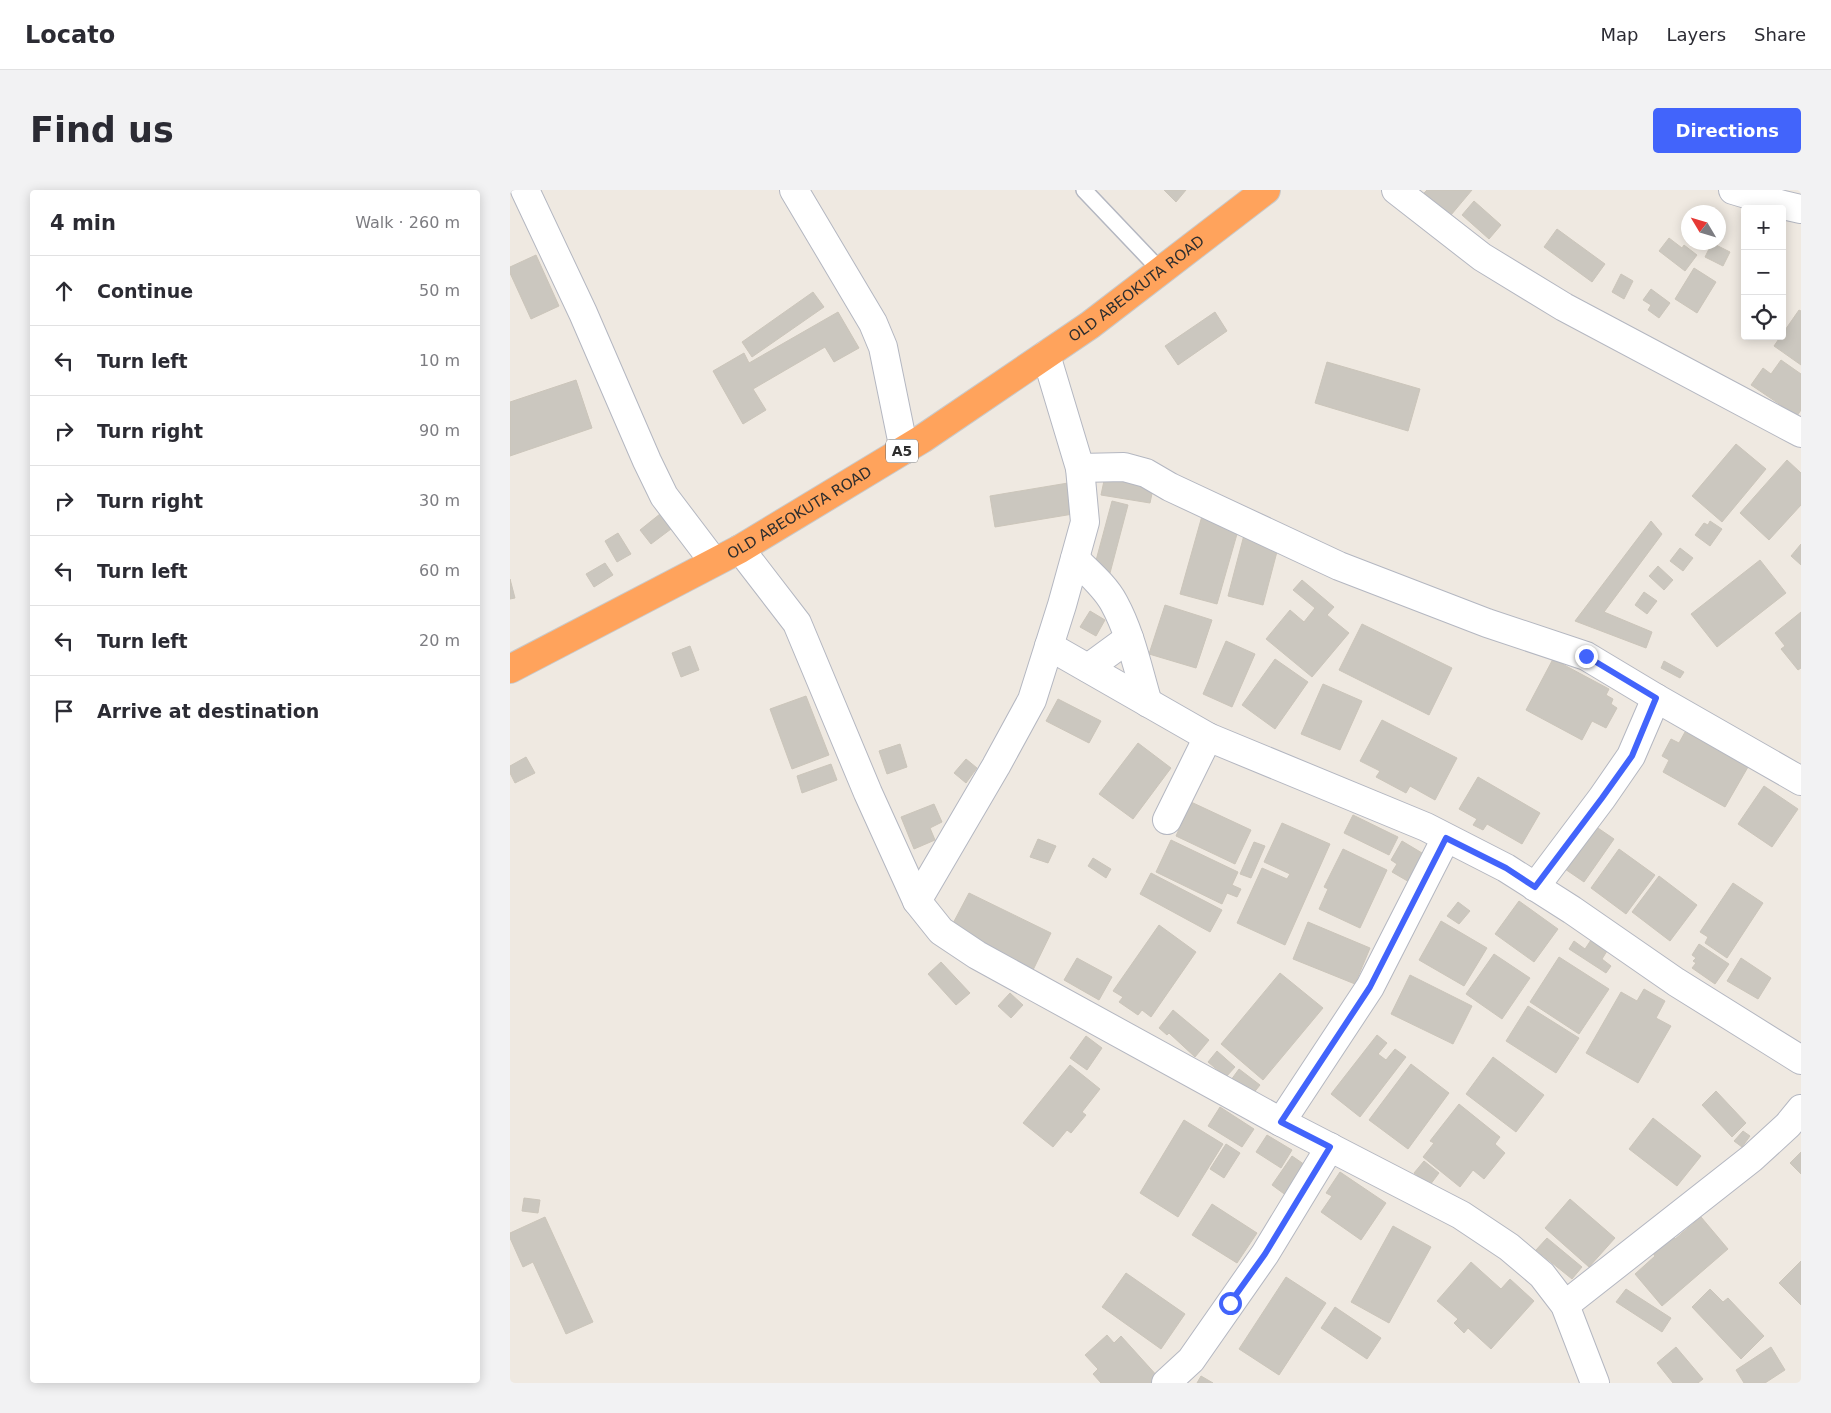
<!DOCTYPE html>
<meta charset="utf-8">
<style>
body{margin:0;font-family:"DejaVu Sans",sans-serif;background:#f2f2f3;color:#2b2b33}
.controls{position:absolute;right:15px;top:15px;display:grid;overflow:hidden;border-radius:5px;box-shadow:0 2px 12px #0003}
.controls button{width:45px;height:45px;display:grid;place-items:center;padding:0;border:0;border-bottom:1px solid #e1e1e2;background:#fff;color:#2b2b33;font:25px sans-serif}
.compass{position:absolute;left:1171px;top:15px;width:45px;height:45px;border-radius:50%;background:#fff;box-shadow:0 2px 12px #0003;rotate:308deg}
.stop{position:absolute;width:15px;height:15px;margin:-11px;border:4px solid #4264fb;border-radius:50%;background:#fff}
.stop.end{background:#4264fb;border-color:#fff;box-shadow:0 1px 5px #0008}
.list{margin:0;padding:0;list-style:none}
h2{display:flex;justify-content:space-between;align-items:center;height:65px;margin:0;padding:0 20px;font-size:21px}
h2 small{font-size:16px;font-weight:400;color:#7c7c81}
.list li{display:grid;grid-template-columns:32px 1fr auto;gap:15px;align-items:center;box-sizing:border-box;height:70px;padding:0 20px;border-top:1px solid #e1e1e2}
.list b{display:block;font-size:19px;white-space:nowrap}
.list em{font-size:16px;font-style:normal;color:#7c7c81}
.icon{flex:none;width:28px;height:28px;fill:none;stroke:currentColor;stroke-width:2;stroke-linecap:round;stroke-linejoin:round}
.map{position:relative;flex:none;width:1291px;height:1193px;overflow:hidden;border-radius:5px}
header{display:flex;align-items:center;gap:30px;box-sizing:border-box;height:70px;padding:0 25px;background:#fff;border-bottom:1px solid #e1e1e2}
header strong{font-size:24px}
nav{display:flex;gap:28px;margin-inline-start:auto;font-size:18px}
.intro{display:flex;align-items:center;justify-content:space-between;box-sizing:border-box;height:120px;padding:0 30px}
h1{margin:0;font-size:35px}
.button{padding:12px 22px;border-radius:5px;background:#4264fb;color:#fff;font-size:18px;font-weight:700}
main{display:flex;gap:30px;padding:0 30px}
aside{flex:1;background:#fff;border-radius:5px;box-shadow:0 2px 12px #0003}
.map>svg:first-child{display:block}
.building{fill:#cbc7bf;stroke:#cbc5ba}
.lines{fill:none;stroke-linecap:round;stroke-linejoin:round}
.lane-casing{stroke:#b4b7c1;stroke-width:18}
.street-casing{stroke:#b4b7c1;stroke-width:30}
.highway-casing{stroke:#c9c9c9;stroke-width:30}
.lane{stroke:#fff;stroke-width:15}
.street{stroke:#fff;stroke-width:28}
.highway{stroke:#ffa35c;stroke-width:28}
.route{stroke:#4264fb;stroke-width:6}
.labels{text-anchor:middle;stroke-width:4;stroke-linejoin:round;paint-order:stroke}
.shield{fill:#fff;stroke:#6d6d6d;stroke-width:1}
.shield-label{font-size:14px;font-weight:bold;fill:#2e2e2e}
.street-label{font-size:15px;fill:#2e2e2e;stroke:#fff}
</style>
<header>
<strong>Locato</strong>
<nav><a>Map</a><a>Layers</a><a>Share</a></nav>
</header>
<div class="intro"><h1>Find us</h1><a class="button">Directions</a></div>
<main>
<aside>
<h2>4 min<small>Walk · 260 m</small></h2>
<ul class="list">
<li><svg class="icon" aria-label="ahead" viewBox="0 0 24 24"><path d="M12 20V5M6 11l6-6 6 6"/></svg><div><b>Continue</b></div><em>50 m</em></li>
<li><svg class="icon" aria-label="left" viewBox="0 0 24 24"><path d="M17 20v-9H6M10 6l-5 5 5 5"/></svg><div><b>Turn left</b></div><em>10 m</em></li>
<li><svg class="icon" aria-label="right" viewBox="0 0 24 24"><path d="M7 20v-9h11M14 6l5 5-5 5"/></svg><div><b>Turn right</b></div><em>90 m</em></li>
<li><svg class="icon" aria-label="right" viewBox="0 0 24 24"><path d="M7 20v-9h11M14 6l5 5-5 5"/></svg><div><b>Turn right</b></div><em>30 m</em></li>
<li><svg class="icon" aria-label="left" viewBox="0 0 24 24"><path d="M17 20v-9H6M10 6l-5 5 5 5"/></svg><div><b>Turn left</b></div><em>60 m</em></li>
<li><svg class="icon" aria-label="left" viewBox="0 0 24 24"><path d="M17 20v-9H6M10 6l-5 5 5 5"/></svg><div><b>Turn left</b></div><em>20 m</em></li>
<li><svg class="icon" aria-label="arrive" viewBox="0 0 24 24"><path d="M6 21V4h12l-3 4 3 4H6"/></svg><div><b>Arrive at destination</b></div></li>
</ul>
</aside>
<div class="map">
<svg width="1291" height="1193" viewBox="0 0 1291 1193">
<rect width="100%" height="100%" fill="#efe9e1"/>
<g class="building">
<path d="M 654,0 L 676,0 L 666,12 Z"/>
<path d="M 917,0 L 962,0 L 941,25 L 914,3 Z"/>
<path d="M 964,11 L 991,35 L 979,49 L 952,25 Z"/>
<path d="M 1047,39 L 1095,74 L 1082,92 L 1034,57 Z"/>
<path d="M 1159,48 L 1172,58 L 1174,55 L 1187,65 L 1175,81 L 1149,61 Z"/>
<path d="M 1202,53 L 1220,62 L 1213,76 L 1195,67 Z"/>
<path d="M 26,65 L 49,116 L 21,129 L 0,83 L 0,77 Z"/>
<path d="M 1184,78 L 1206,92 L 1187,123 L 1165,109 Z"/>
<path d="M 1111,84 L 1123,91 L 1114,109 L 1102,102 Z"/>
<path d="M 1141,99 L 1160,113 L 1149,128 L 1138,120 L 1141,115 L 1133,110 Z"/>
<path d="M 303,102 L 314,117 L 242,167 L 232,152 Z"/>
<path d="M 1289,120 L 1291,121 L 1291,175 L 1264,156 Z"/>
<path d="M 328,122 L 349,158 L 324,172 L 315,157 L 243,199 L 256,220 L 233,234 L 203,181 L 234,163 L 239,173 Z"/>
<path d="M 705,122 L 717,141 L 668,175 L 655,156 Z"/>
<path d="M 1271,170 L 1291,184 L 1291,220 L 1287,226 L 1241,195 L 1253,178 L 1261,184 Z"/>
<path d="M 817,172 L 910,199 L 898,241 L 805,213 Z"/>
<path d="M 66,190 L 82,238 L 0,266 L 0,212 Z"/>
<path d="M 1226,254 L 1256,279 L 1212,332 L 1182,306 Z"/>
<path d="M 1277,270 L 1291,283 L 1291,315 L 1259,350 L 1230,323 Z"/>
<path d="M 595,286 L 644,294 L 640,313 L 591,305 Z"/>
<path d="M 558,293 L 563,324 L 485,337 L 480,306 Z"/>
<path d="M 602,311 L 618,315 L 600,383 L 584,378 Z"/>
<path d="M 150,324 L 161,339 L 141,354 L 130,340 Z"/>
<path d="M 692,326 L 729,337 L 707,414 L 670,404 Z"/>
<path d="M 1141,331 L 1152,344 L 1094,422 L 1142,442 L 1136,458 L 1065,431 Z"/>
<path d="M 1200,331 L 1212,339 L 1200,356 L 1185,345 L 1194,333 L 1198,335 Z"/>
<path d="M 108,343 L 121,364 L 107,372 L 95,351 Z"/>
<path d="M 734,345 L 769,354 L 753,415 L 718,406 Z"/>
<path d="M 1291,354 L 1291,375 L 1281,366 Z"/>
<path d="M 1170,358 L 1183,368 L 1173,381 L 1160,371 Z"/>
<path d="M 1250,370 L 1276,403 L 1207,457 L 1181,424 Z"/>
<path d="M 95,373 L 103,385 L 84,397 L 76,384 Z"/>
<path d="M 1148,376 L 1163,390 L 1154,400 L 1139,386 Z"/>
<path d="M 0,389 L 5,408 L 0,409 Z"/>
<path d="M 792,390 L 824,417 L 817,425 L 839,443 L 802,487 L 756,449 L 780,420 L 794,432 L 805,418 L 783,400 Z"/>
<path d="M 1134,402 L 1147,411 L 1137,424 L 1125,415 Z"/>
<path d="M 655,415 L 702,430 L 686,478 L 639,464 Z"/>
<path d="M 580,421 L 595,430 L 586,446 L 570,437 Z"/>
<path d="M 1291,422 L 1291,478 L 1288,480 L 1271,459 L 1275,456 L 1265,443 Z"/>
<path d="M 852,434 L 942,478 L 919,525 L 829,480 Z"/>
<path d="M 716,451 L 745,464 L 722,517 L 693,504 Z"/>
<path d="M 180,456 L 189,480 L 171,487 L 162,463 Z"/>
<path d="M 765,469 L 798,492 L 765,539 L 732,515 Z"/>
<path d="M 1043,469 L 1099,499 L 1096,505 L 1103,509 L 1101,514 L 1107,518 L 1096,538 L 1082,531 L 1072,550 L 1016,520 Z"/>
<path d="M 1154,471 L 1174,482 L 1170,488 L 1151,478 Z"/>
<path d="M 813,494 L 852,511 L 830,560 L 791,544 Z"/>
<path d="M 296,506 L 319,565 L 282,579 L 260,519 Z"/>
<path d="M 548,509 L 591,531 L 579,553 L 536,531 Z"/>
<path d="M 872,530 L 947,568 L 925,610 L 900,596 L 896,603 L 866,587 L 870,581 L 850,571 Z"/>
<path d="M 1175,542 L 1238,577 L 1215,617 L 1153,582 L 1159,570 L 1152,566 L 1161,549 L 1169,553 Z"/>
<path d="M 628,553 L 661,578 L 623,629 L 589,604 Z"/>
<path d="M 390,554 L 397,577 L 377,584 L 369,561 Z"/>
<path d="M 16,567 L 25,583 L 5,593 L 0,583 L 0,576 Z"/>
<path d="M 456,569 L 467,578 L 456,593 L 444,583 Z"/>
<path d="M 321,574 L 327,590 L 292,603 L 287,586 Z"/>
<path d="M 968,587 L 1030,623 L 1012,654 L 977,634 L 973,640 L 963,635 L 967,629 L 949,619 Z"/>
<path d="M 1254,596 L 1288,619 L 1262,657 L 1228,634 Z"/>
<path d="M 681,612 L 741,640 L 725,674 L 666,646 Z"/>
<path d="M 424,614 L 432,632 L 420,638 L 425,650 L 404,659 L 391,627 Z"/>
<path d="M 843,625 L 888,647 L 879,665 L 834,643 Z"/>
<path d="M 772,633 L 820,654 L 775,755 L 727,733 L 752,678 L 777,689 L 780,684 L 754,672 Z"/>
<path d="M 1085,636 L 1104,649 L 1074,692 L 1055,679 Z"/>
<path d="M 528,649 L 546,656 L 538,673 L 520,667 Z"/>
<path d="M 661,650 L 728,682 L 722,695 L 731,699 L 727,707 L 717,703 L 712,714 L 646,682 Z"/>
<path d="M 892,651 L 917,666 L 901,693 L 882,682 L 887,674 L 881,670 Z"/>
<path d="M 744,652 L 755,656 L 741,688 L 730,684 Z"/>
<path d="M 833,659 L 877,680 L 850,738 L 809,719 L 818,699 L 814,697 Z"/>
<path d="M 1109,659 L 1145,685 L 1116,724 L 1081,698 Z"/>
<path d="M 583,668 L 601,679 L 596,688 L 578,676 Z"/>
<path d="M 641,683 L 712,720 L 700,742 L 630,704 Z"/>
<path d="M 1149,686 L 1187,715 L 1160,751 L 1122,722 Z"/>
<path d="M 1223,693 L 1253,713 L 1217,768 L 1195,753 L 1198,747 L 1190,742 Z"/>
<path d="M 459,703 L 541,743 L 523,780 L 440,739 Z"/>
<path d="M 1009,711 L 1048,739 L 1024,772 L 985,744 Z"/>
<path d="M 948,712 L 960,721 L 949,734 L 937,726 Z"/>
<path d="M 931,731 L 977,758 L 954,796 L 909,770 Z"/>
<path d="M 798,732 L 860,758 L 845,794 L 783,769 Z"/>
<path d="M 649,735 L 686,762 L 641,827 L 632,820 L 628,825 L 609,812 L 613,807 L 603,801 Z"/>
<path d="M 1081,750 L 1097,761 L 1092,769 L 1101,776 L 1096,783 L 1059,759 L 1064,751 L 1075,759 Z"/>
<path d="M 1189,754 L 1219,774 L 1205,794 L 1182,778 L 1186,773 L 1183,771 L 1186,768 L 1182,765 Z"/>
<path d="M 984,764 L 1020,788 L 992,829 L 956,804 Z"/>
<path d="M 1049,767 L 1099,799 L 1069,844 L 1020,812 Z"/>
<path d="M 567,768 L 602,787 L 589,810 L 554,790 Z"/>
<path d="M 1231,768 L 1261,788 L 1248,809 L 1217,791 Z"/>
<path d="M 431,772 L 460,803 L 446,815 L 418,784 Z"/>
<path d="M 770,783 L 813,818 L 753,890 L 711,854 Z"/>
<path d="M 900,785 L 962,816 L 943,854 L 881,824 Z"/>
<path d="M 1134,799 L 1155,811 L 1146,828 L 1161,836 L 1128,893 L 1076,863 L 1111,802 L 1127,811 Z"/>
<path d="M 500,803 L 513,815 L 501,828 L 488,816 Z"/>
<path d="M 1018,816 L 1069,848 L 1046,883 L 996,851 Z"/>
<path d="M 663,820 L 699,850 L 685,867 L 659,843 L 657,845 L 649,838 Z"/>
<path d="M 867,845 L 877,853 L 868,864 L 876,870 L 885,859 L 896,867 L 850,927 L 821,904 Z"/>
<path d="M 576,846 L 592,858 L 577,880 L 560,868 Z"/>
<path d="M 707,861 L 725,877 L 716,887 L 698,872 Z"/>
<path d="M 983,867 L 1034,905 L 1006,942 L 956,904 Z"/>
<path d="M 901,874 L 939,903 L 898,959 L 859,930 Z"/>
<path d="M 560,875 L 590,899 L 572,922 L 576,925 L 561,943 L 557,940 L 543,957 L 513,933 Z"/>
<path d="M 729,879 L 750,895 L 742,905 L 721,890 Z"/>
<path d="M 1206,901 L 1236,933 L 1222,947 L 1192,915 Z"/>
<path d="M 949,914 L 990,947 L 985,954 L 995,963 L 974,989 L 963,980 L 950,997 L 913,967 L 924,953 L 920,951 Z"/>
<path d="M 710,917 L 744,939 L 732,957 L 698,936 Z"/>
<path d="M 1143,928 L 1191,966 L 1167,996 L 1119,959 Z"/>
<path d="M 674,930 L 713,954 L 668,1027 L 630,1003 Z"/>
<path d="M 1233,941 L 1240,946 L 1232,957 L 1224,951 Z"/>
<path d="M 757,945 L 782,960 L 771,978 L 746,962 Z"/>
<path d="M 716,954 L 730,963 L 714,988 L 700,979 Z"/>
<path d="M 1291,962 L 1291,984 L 1280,973 Z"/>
<path d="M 782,966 L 798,977 L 777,1006 L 762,995 Z"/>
<path d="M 914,971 L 929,983 L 920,995 L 904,983 Z"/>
<path d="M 830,982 L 876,1013 L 851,1050 L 811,1022 L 822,1006 L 816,1003 Z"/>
<path d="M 14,1008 L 30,1010 L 28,1023 L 12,1021 Z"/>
<path d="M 1060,1009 L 1105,1048 L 1079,1077 L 1035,1038 Z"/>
<path d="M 702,1014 L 747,1043 L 727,1073 L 682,1045 Z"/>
<path d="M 35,1027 L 83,1132 L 56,1144 L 23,1072 L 13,1077 L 0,1048 L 0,1043 Z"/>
<path d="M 1191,1027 L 1218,1059 L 1152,1116 L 1125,1084 L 1145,1066 L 1142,1062 L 1162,1045 L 1165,1049 Z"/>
<path d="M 883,1036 L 921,1057 L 879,1133 L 841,1112 Z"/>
<path d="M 1037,1048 L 1072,1077 L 1062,1089 L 1026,1060 Z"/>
<path d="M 1291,1071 L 1291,1115 L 1269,1093 Z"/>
<path d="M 961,1072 L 991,1099 L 1000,1089 L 1024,1111 L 981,1159 L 958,1138 L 954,1143 L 944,1133 L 948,1129 L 927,1111 Z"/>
<path d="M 616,1083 L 675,1124 L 651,1159 L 592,1117 Z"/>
<path d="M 776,1087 L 816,1113 L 769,1185 L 729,1159 Z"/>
<path d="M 1116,1099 L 1161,1128 L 1152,1142 L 1106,1112 Z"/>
<path d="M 1200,1099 L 1213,1112 L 1218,1108 L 1254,1146 L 1231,1169 L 1182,1117 Z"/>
<path d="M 825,1117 L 871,1148 L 857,1169 L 811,1138 Z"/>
<path d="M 597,1145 L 604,1153 L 611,1146 L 649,1188 L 644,1193 L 591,1193 L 583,1184 L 588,1179 L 575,1165 Z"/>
<path d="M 1166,1157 L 1193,1189 L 1188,1193 L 1163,1193 L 1147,1173 Z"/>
<path d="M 1261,1157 L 1275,1180 L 1255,1193 L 1234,1193 L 1226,1180 Z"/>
<path d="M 691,1186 L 703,1193 L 687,1193 Z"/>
</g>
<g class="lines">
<g class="lane-casing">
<path id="lane" d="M 574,0 L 651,81"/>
</g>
<g class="street-casing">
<g id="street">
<path d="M 15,0 L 73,123 L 137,271 L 154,306 L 204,372"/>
<path d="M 284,0 L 363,133 L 373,157 L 394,260"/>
<path d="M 886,0 L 972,67 L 1054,117 L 1291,243"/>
<path d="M 1223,0 L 1273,15 L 1291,19"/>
<path d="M 570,278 L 614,277 L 636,283 L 660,297 L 829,376 L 977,433 L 1076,466 L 1146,508 L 1291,591"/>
<path d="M 230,359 L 287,433 L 358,603 L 407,711 L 431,741 L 467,765 L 771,932 L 951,1025 L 999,1057 L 1032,1085 L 1055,1115 L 1085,1193"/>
<path d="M 565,369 C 578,382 595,396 604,413 C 621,444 628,480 638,513"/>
<path d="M 539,456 L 698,547 L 916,637 L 996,678 L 1062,720 L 1166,792 L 1291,870"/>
<path d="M 578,478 L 619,448"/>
<path d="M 657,630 L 698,547"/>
<path d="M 1025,697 L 1092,608 L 1121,566 L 1146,508"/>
<path d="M 407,711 L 486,576 L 522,510 L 552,415 L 575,332 L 570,278 L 536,165"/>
<path d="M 771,932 L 860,797 L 936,648"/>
<path d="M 1055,1115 L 1242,968 L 1278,935 L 1291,919"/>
<path d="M 656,1193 L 681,1170 L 755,1064 L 820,957"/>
</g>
</g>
<g class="highway-casing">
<g id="highway">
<path id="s1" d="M 0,479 L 230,359 L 412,249 L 580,135 L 756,0"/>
</g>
</g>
<use href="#lane" class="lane"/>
<use href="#street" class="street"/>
<use href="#highway" class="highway"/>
</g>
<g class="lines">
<path class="route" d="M 720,1113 L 755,1064 L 820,957 L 771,932 L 860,797 L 936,648 L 996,678 L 1025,697 L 1092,608 L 1122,566 L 1146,508 L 1076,466"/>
</g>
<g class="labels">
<rect class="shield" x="376" y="249.5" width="32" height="23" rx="4"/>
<g class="shield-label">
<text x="392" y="266">A5</text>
</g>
<g class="street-label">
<text dy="5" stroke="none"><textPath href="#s1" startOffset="734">OLD ABEOKUTA ROAD</textPath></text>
<text dy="5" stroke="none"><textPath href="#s1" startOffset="329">OLD ABEOKUTA ROAD</textPath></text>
</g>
</g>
</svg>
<div class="controls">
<button>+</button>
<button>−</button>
<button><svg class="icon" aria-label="locate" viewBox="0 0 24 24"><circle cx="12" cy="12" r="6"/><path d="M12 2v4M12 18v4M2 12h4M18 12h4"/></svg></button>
</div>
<svg class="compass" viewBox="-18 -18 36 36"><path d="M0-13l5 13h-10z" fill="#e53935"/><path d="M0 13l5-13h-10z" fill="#7c7c81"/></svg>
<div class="stop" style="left:720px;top:1113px"></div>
<div class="stop end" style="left:1076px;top:466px"></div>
</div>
</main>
